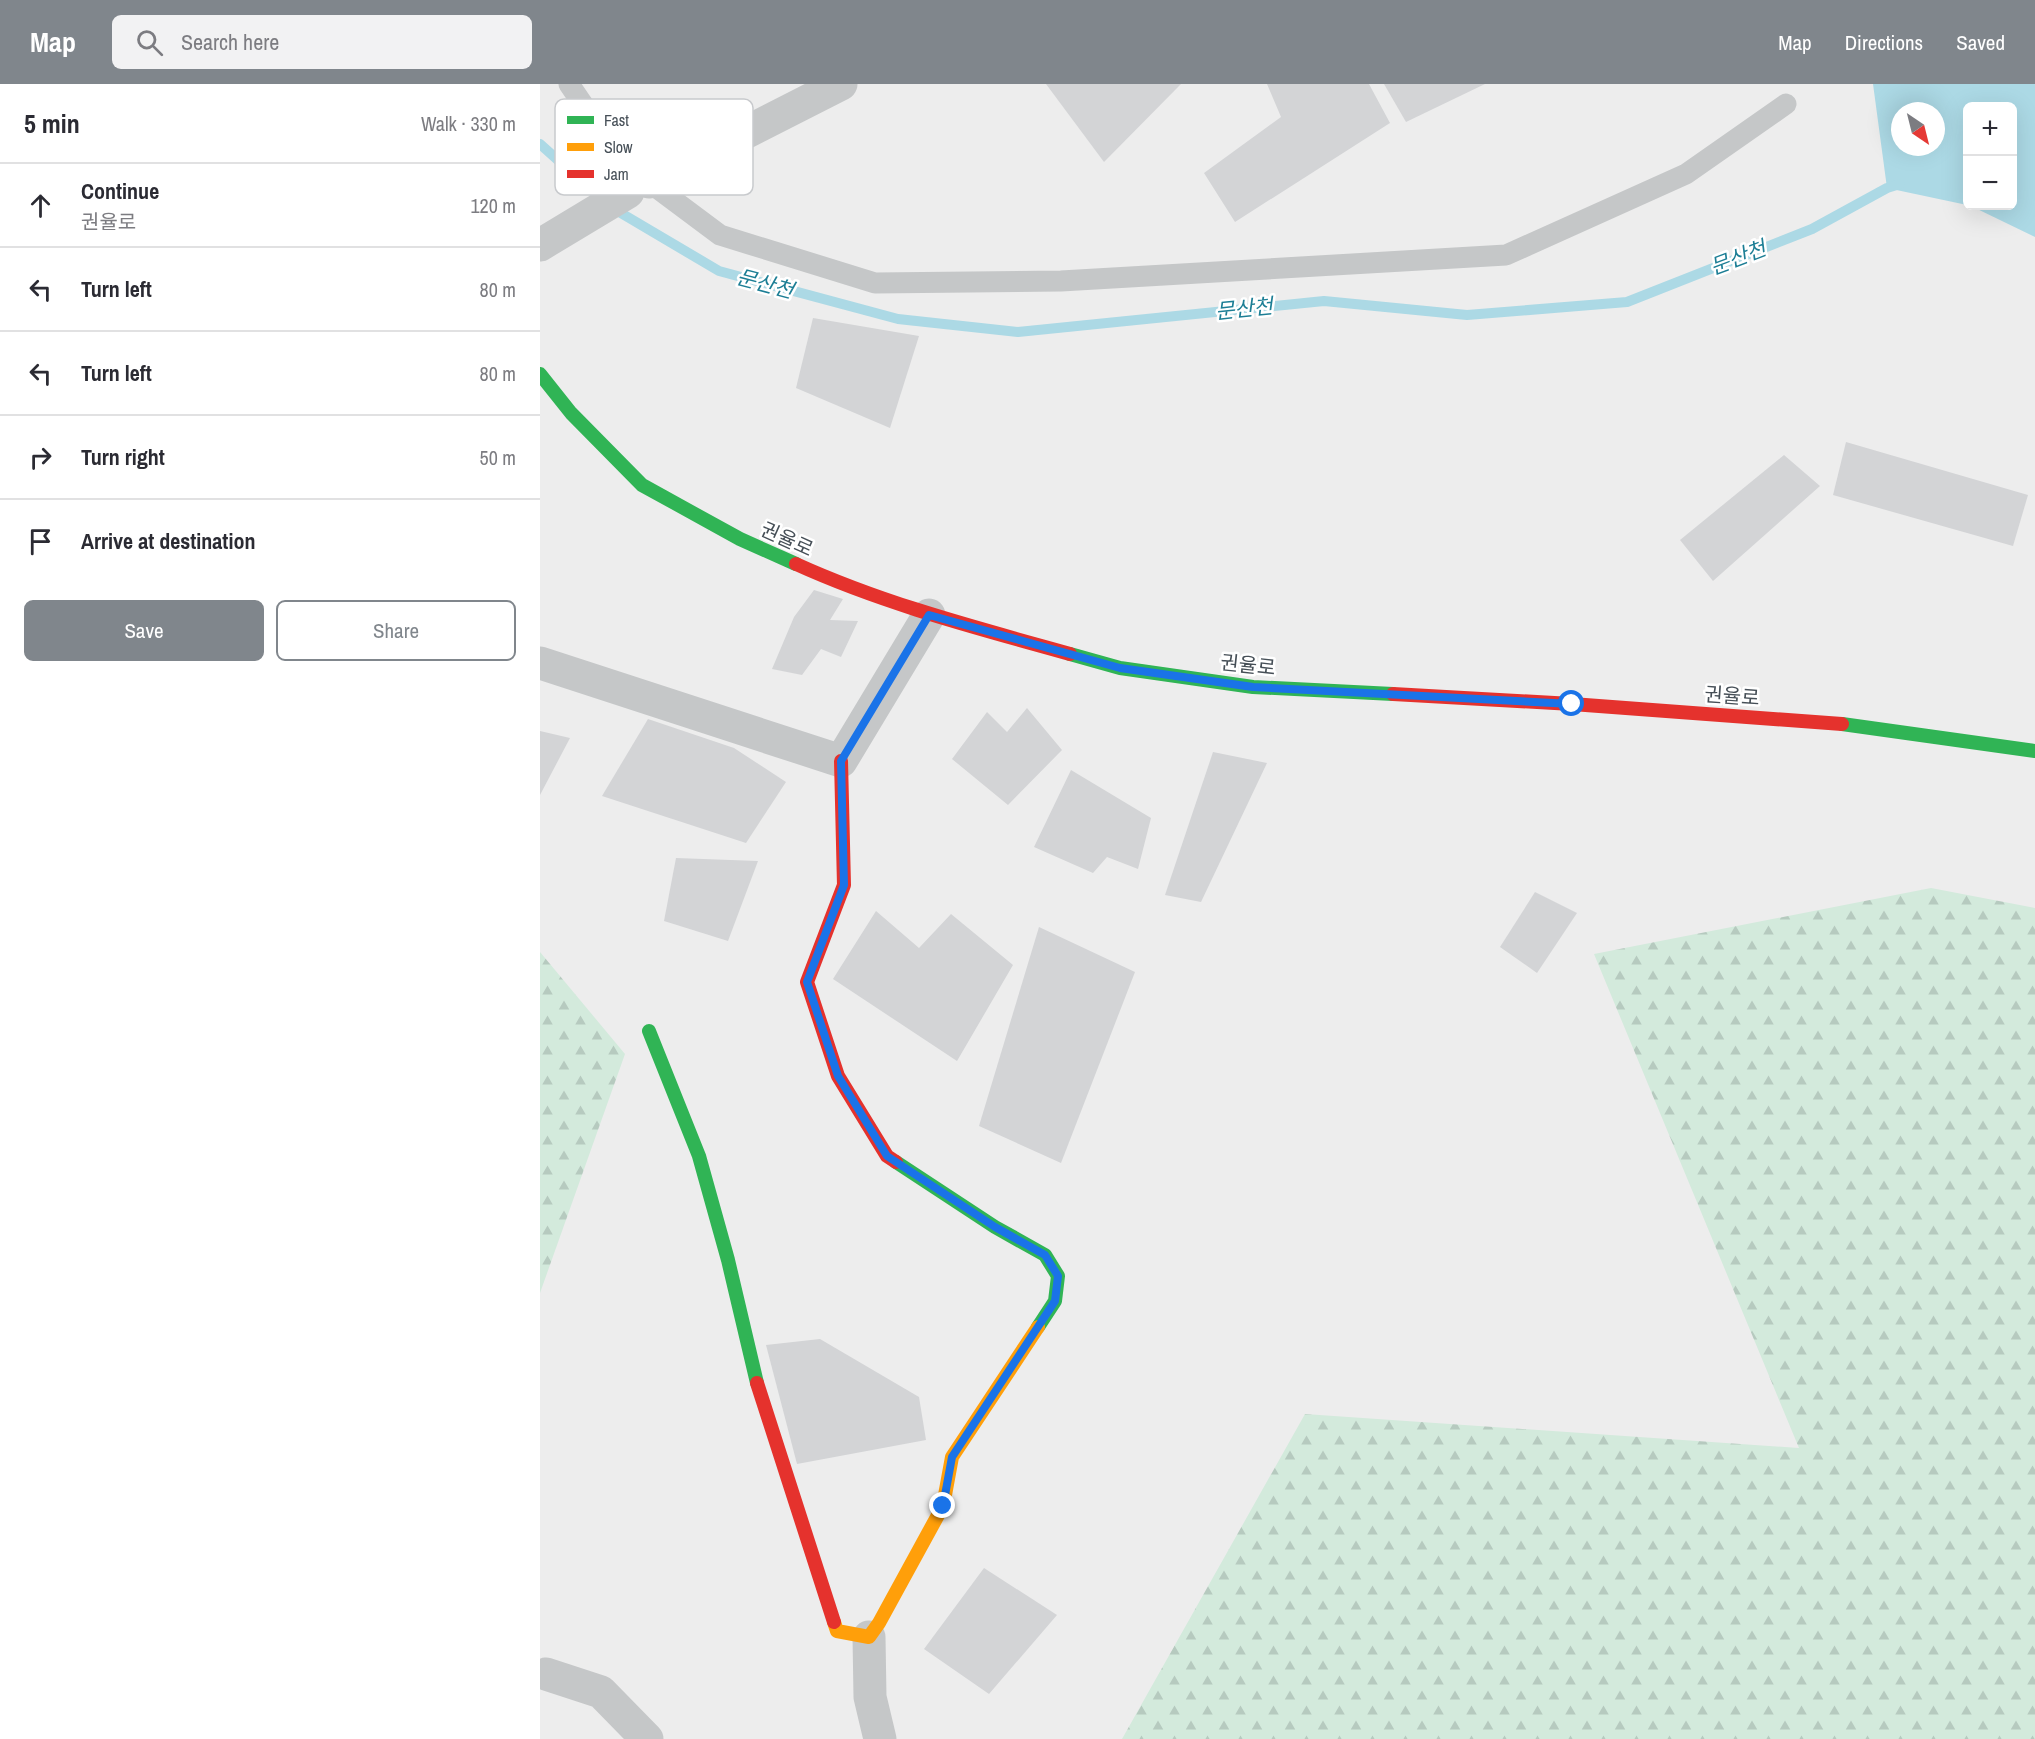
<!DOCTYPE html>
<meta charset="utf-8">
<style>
body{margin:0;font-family:"Archivo Narrow","Noto Sans KR",sans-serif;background:#f2f2f3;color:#2b2b33}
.controls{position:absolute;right:18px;top:18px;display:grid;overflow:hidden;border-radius:9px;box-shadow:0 6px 24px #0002}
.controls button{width:54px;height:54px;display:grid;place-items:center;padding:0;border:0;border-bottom:2px solid #e1e1e2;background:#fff;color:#2b2b33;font:30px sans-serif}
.compass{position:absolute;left:1351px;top:18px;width:54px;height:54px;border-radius:50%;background:#fff;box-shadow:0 6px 24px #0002;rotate:145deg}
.stop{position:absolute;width:18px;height:18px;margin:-14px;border:4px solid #1a73e8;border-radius:50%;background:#fff}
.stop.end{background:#1a73e8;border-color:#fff;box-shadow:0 2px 6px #0008}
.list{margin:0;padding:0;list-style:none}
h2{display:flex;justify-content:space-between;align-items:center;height:78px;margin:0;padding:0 24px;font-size:26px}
h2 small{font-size:20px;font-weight:400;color:#7c7c81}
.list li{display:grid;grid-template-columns:39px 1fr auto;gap:18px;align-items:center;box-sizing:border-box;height:84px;padding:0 24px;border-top:2px solid #e1e1e2}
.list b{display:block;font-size:22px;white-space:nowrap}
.list p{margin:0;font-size:20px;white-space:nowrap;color:#7c7c81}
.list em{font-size:20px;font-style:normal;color:#7c7c81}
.actions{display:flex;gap:12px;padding:18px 24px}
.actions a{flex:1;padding:14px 0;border:2px solid #80868c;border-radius:9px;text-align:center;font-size:21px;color:#80868c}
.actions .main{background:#80868c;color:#fff}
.icon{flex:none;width:33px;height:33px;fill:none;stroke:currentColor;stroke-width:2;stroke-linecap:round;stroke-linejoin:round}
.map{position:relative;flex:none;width:1495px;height:1655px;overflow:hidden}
header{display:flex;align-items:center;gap:36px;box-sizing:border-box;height:84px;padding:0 30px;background:#80868c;color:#fff}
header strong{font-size:28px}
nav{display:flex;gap:33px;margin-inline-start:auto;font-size:21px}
.search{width:420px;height:54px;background:#f2f2f3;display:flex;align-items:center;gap:15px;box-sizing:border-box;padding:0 21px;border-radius:9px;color:#7c7c81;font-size:22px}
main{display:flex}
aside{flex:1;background:#fff}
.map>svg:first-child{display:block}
.forest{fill:url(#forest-firs)}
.water{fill:#acd9e5;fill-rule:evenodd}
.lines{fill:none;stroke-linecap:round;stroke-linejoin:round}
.stream{stroke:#acd9e5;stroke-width:10}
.building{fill:#d3d4d6}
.lane{stroke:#c5c7c8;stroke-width:21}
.street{stroke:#c5c7c8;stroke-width:33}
.fast{stroke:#30b455;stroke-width:14}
.slow{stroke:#ff9f0a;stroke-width:14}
.jam{stroke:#e5322d;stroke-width:14}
.route{stroke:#1a73e8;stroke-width:8}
.labels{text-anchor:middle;stroke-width:5;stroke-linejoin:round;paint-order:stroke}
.street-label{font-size:20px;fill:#464f57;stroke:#fff}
.water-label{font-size:21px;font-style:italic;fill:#1c7e95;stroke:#fff}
.key{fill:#fff;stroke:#c8cacd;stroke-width:1.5}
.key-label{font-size:16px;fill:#464f57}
</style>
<header>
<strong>Map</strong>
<div class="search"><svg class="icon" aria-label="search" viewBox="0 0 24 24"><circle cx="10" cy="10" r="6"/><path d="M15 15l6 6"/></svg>Search here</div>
<nav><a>Map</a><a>Directions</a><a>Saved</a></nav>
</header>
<main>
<aside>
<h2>5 min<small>Walk · 330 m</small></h2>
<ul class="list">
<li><svg class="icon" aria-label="ahead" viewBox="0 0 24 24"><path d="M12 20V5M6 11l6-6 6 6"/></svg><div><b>Continue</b><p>권율로</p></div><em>120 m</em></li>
<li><svg class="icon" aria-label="left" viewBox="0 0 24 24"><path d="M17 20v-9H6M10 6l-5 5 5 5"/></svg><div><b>Turn left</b></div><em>80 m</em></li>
<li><svg class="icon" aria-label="left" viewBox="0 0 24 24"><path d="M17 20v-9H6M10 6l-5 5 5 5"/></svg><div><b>Turn left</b></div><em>80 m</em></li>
<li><svg class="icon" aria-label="right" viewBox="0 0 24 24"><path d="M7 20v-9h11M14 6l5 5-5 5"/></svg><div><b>Turn right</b></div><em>50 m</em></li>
<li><svg class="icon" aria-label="arrive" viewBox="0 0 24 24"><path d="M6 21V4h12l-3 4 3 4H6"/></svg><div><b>Arrive at destination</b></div></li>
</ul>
<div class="actions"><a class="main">Save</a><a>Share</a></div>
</aside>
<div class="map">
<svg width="1495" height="1655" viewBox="0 0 1495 1655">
<defs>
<pattern id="forest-firs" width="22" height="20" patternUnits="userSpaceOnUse" patternTransform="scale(1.5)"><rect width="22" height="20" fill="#d3eadc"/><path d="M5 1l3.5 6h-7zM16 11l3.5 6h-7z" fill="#b6cabf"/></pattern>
</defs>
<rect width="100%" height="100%" fill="#ededed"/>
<g class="forest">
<path d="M 1391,804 L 1495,824 L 1495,1655 L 582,1655 L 765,1330 L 1259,1364 L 1054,870 Z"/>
<path d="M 0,868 L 85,970 L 0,1209 Z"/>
</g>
<path class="water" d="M 1333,0 L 1495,0 L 1495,153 L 1431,122 L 1472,122 L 1472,22 L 1428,22 L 1427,121 L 1347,104 ZM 1360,27 L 1396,27 L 1396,63 L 1360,63 Z"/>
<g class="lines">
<path class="stream" d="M 0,60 L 69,122 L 179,187 L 358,235 L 478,248 L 784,217 L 927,231 L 1087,218 L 1272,145 L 1347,104 L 1360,100"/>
</g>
<g class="building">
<path d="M 506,0 L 641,0 L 564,78 Z"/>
<path d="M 727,0 L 829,0 L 850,39 L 695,138 L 664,89 L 741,33 Z"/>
<path d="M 844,0 L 945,0 L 866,38 Z"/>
<path d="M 273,234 L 379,252 L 350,344 L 256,304 Z"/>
<path d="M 1306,358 L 1488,411 L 1473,462 L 1293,411 Z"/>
<path d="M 1244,371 L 1280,402 L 1173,497 L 1140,456 Z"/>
<path d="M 274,506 L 303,515 L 290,536 L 318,537 L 301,573 L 281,565 L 262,591 L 232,585 L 254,533 Z"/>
<path d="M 487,624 L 522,666 L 468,721 L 412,675 L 447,628 L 467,648 Z"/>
<path d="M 108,635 L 194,664 L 246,698 L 206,759 L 62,712 Z"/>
<path d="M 0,647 L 30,654 L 0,711 Z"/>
<path d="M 673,668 L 727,679 L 661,818 L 625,811 Z"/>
<path d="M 531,686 L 611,734 L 598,785 L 567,773 L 553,789 L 494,763 Z"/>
<path d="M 136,774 L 218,777 L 188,857 L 124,837 Z"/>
<path d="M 995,808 L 1037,829 L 997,889 L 960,863 Z"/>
<path d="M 336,827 L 379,864 L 411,830 L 473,881 L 417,977 L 293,895 Z"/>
<path d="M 499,843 L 595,888 L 521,1079 L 439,1042 Z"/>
<path d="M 280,1255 L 379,1313 L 386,1356 L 257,1380 L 226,1261 Z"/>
<path d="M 444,1484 L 517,1531 L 449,1610 L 384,1565 Z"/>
</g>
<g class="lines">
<g class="lane">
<path d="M 29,0 L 70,60 L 109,98"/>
<path d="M 99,103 L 109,98 L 180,151 L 335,199 L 521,197 L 966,171 L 1146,90 L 1246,20"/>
</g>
<g class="street">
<path d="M 109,98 L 301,0"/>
<path d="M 0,161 L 88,108"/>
<path d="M 0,579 L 301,677 L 389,531"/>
<path d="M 329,1553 L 330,1613 L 340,1655"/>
<path d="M 6,1590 L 61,1608 L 107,1655"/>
</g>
<g class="fast">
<path d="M 0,290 L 31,329 L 102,401 L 200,455 L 256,480"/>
<path d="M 530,570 L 580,584 L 713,603 L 853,610"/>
<path d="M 1302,640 L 1495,667"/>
<path d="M 109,947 L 159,1072 L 188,1176 L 217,1299"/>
<path d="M 356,1078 L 455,1143 L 505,1171 L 518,1192 L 515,1217 L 498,1243"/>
</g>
<path class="slow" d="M 294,1538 L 297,1547 L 329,1553 L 339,1539 L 403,1422 L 412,1373 L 498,1243"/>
<g class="jam">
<path d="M 256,480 C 344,520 437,544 530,570"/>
<path d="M 853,610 L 1032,620 L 1302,640"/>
<path d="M 301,677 L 304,801 L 267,898 L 298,992 L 347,1072 L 356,1078"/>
<path d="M 217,1299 L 294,1538"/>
</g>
</g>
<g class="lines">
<path class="route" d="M 403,1422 L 412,1373 L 515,1217 L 518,1192 L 505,1171 L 455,1143 L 347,1072 L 298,992 L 267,898 L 304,801 L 301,677 L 389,531 L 580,584 L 713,603 L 1032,620"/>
</g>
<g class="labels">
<g class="street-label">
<text transform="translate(247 455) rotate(24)" y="7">권율로</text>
<text transform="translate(708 581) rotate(6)" y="7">권율로</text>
<text transform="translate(1192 612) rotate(4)" y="7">권율로</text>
</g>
<g class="water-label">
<text transform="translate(1198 174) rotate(-21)" y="7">문산천</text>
<text transform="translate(225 200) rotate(15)" y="7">문산천</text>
<text transform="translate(704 225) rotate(-6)" y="7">문산천</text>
</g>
</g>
<rect x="15" y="15" width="198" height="96" rx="9" class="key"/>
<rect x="27" y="32" width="27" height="8" fill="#30b455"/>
<rect x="27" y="59" width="27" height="8" fill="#ff9f0a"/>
<rect x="27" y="86" width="27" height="8" fill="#e5322d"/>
<g class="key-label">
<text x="64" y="42">Fast</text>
<text x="64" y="69">Slow</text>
<text x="64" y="96">Jam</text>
</g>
</svg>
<div class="controls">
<button>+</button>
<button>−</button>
</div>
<svg class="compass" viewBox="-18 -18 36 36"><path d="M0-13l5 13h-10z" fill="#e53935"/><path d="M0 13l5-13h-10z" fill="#7c7c81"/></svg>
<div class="stop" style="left:1032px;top:620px"></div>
<div class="stop end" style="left:403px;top:1422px"></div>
</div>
</main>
